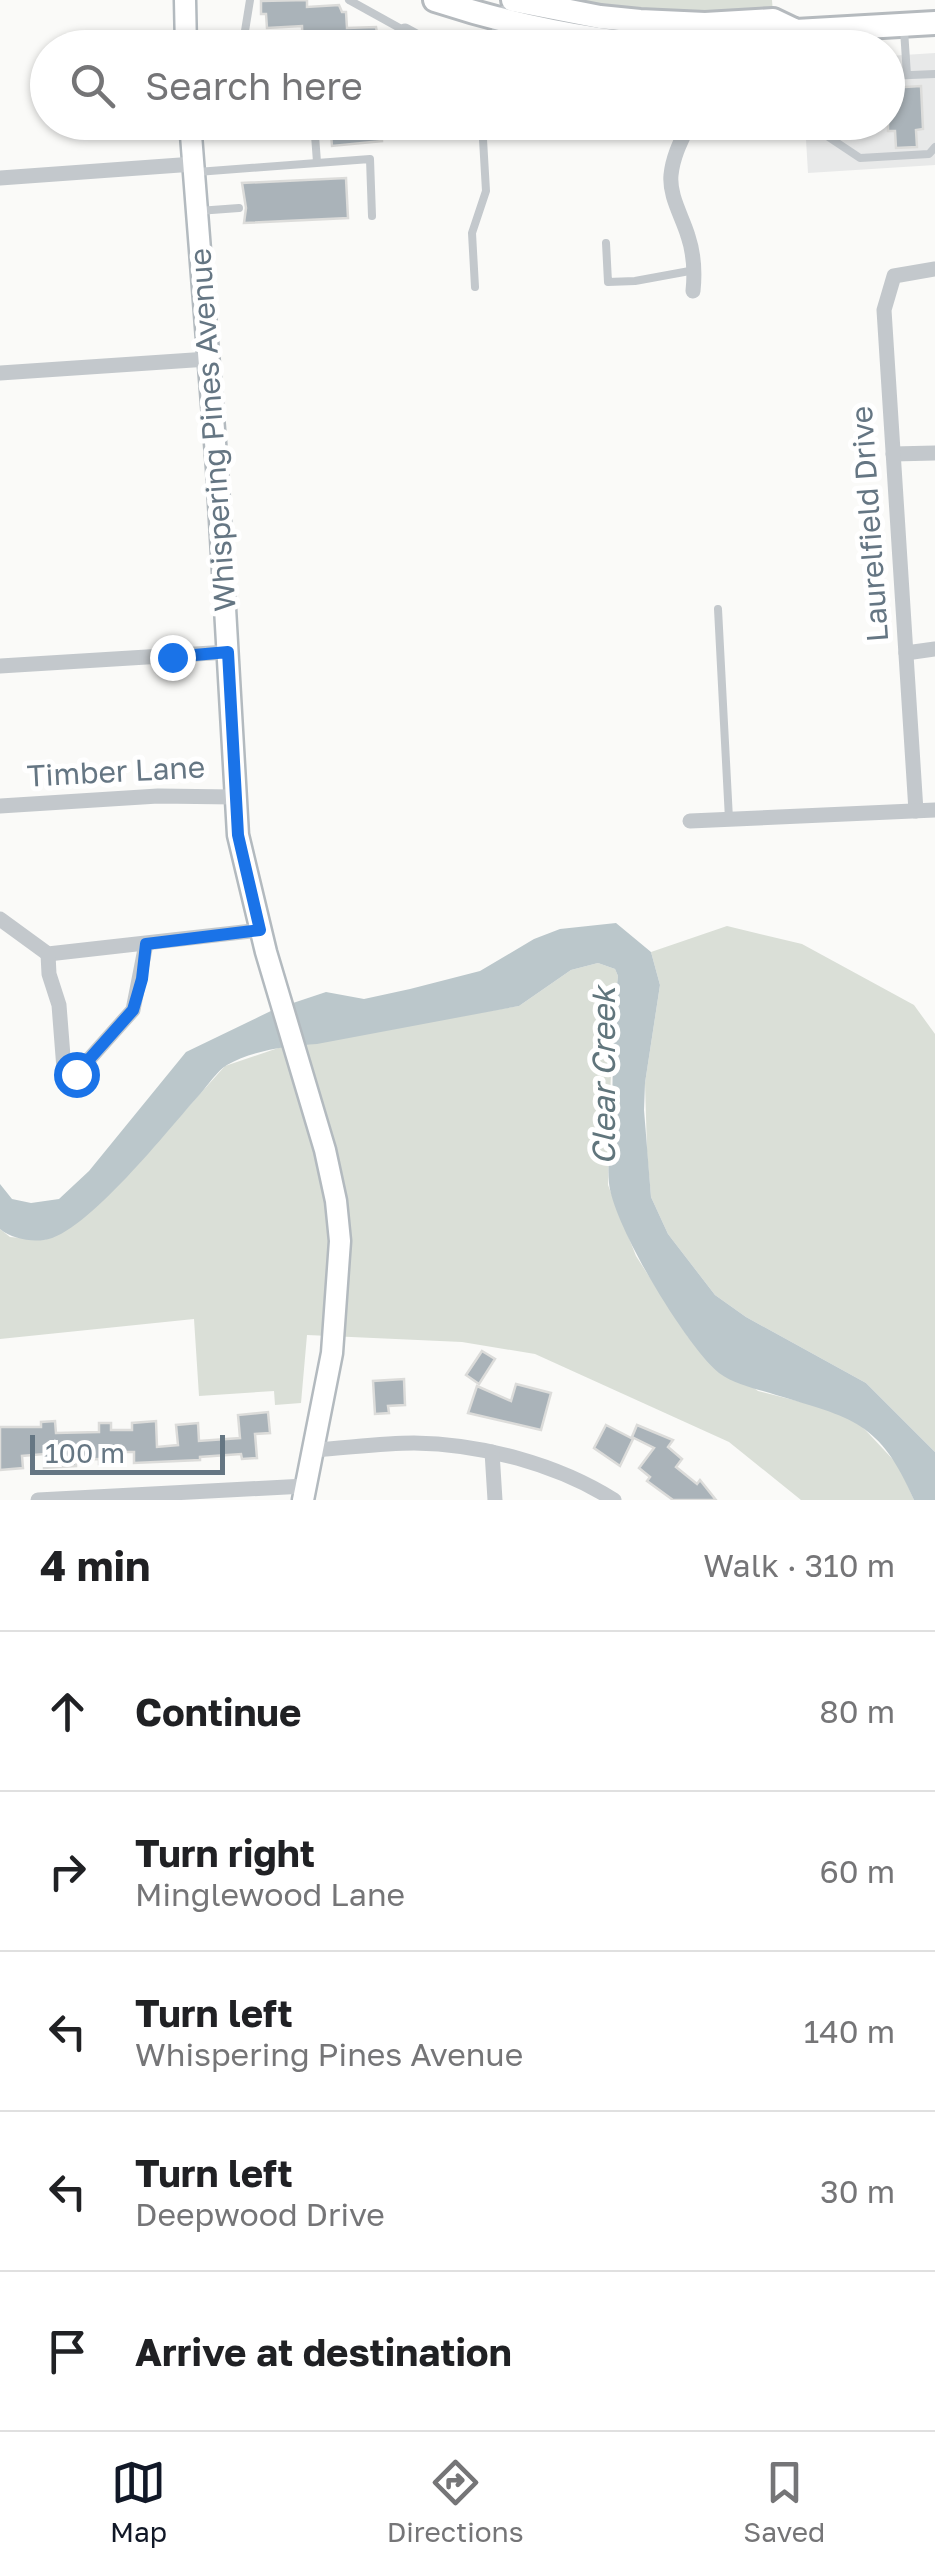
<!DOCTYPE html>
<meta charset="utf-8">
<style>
body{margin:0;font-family:"Golos Text",sans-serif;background:#f6f6f6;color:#202124}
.scale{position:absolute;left:30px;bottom:25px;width:195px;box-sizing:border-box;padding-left:10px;border:5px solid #657683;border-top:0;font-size:28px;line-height:35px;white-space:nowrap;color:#657683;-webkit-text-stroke:8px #fff;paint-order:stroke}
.stop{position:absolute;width:30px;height:30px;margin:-22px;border:8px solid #1a73e8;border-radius:50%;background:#fff}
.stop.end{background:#1a73e8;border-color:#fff;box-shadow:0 2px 10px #0008}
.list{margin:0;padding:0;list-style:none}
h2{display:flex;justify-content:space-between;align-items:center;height:130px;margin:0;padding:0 40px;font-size:42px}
h2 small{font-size:32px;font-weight:400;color:#757577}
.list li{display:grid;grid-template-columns:65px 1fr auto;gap:30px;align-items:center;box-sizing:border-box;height:160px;padding:0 40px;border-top:2px solid #e0e0e0}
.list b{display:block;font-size:38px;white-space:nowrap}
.list p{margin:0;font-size:32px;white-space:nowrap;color:#757577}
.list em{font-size:32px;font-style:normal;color:#757577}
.icon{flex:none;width:55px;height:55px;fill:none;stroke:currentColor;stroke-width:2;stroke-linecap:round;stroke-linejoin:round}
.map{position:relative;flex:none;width:935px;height:1500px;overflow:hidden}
.search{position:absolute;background:#fff;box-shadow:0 2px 8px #0004;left:30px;right:30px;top:30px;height:110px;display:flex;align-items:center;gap:25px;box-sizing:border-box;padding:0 35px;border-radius:55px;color:#757577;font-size:38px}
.sheet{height:930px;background:#fff}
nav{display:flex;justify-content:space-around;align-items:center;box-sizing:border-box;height:140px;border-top:2px solid #e0e0e0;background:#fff;font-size:28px;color:#757577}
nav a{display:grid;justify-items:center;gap:5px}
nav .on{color:#111827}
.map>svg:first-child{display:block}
.built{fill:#e8e9e9}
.green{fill:#dadfd7}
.water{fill:#bbc7cb}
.building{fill:#aab3b9;stroke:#dcdcda;stroke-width:2.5}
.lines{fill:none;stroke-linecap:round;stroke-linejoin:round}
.secondary-casing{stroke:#b3babf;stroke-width:25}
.primary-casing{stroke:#b5babe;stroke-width:28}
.lane{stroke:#c3c8cc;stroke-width:8}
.street{stroke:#c3c8cc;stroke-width:15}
.secondary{stroke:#fff;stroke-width:20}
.primary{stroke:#fff;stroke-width:22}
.route{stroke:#1a73e8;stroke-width:12}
.labels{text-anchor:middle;stroke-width:10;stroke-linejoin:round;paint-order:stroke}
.street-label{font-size:30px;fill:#657683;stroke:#fff}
.water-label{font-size:32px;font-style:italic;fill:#60757c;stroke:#fff}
</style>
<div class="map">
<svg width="935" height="1500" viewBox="0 0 935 1500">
<rect width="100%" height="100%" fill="#fafaf8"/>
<path class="built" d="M 935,53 L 935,165 L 808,173 L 805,123 L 888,122 L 888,56 Z"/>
<g class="green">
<path d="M 553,0 L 772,0 L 773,14 C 698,17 626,14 553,0 Z"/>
<path d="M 727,926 L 802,944 L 914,1005 L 935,1034 L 935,1452 L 866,1383 L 746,1317 L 715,1295 L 668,1234 L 651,1197 L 647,1151 L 645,1083 L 660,985 L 651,952 Z"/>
<path d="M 598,963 L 615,969 L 618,976 L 612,1032 L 608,1185 L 636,1256 L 688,1337 L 758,1391 L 821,1407 L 857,1421 L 899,1466 L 914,1500 L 801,1500 L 729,1442 L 535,1354 L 462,1342 L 307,1335 L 301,1403 L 275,1405 L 274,1391 L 199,1396 L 194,1319 L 0,1339 L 0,1229 L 10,1237 L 44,1240 L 60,1233 L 119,1184 L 225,1066 L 284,1046 L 519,1006 L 571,970 Z"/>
</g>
<path class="water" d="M 616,923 L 651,952 L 660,985 L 645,1083 L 644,1110 L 651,1197 L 668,1234 L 715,1295 L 746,1317 L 866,1383 L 935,1452 L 935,1500 L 914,1500 C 880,1421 852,1418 776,1395 C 758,1389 735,1385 719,1373 C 686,1346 613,1225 609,1183 C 607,1163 611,1141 612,1122 C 613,1073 612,1025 618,976 L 615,969 L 598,963 L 571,970 L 519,1006 L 317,1044 C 288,1046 253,1050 227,1065 C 217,1071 208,1085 201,1093 C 170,1127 86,1235 44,1240 C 29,1242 11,1238 0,1229 L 0,1184 L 12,1199 L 31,1203 L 59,1199 L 89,1171 L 186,1052 L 275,1009 L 326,992 L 364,999 L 410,989 L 480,971 L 534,939 L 560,929 Z"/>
<g class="building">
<path d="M 307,0 L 307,7 L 339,5 L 342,12 L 346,12 L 347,28 L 376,27 L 380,48 L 303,48 L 302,26 L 267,28 L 266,14 L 261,14 L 261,1 Z"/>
<path d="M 921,86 L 923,129 L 916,130 L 917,147 L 896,148 L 895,131 L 888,131 L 888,88 Z"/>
<path d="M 330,122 L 381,122 L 382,141 L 332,146 Z"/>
<path d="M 346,178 L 348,218 L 244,223 L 246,208 L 242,183 Z"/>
<path d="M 482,1351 L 495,1359 L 479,1384 L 466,1375 Z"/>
<path d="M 404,1379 L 405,1405 L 388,1406 L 389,1413 L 375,1414 L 373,1381 Z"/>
<path d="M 516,1384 L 551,1393 L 541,1430 L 468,1413 L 477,1386 L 511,1401 Z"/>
<path d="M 268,1412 L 270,1433 L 255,1434 L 257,1458 L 242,1459 L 241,1454 L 200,1457 L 200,1460 L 134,1463 L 134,1452 L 112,1452 L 112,1464 L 99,1464 L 99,1459 L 76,1460 L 76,1466 L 44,1468 L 44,1454 L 22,1456 L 23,1468 L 0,1470 L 0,1427 L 41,1427 L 41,1422 L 55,1421 L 56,1433 L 99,1432 L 99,1423 L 111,1423 L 111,1430 L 132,1430 L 132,1423 L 156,1421 L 157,1447 L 178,1445 L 176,1425 L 198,1423 L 199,1441 L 240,1438 L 238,1415 Z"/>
<path d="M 606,1425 L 633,1439 L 620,1466 L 594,1448 Z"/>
<path d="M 637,1425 L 673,1440 L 668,1447 L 682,1459 L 676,1467 L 697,1484 L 700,1480 L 716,1500 L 673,1500 L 647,1481 L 650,1477 L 639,1468 L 654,1448 L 632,1437 Z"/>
</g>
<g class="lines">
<g class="secondary-casing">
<g id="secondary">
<path d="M 185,0 L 186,48"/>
<path d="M 190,122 L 217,468 L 238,835 L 266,952 L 325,1150 L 336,1201 L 340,1241 L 332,1353 L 303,1500"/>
</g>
</g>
<g class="primary-casing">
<g id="primary">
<path d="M 435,0 C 520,28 603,44 692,48"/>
<path d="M 513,0 L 600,17 L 640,21 L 705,24 L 773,20 L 796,31 L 935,23"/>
<path d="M 717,48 L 777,45 L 796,31"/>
</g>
</g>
<g class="lane">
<path d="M 349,0 L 405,31"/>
<path d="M 904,30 L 907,75"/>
<path d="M 244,37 L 252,40 L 290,38"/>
<path d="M 231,48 L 244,37 L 250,0"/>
<path d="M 888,76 L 935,74"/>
<path d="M 314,122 L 317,162"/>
<path d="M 827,122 L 827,136 L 860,158 L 929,154 L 935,147"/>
<path d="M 197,172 L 370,159 L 372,216"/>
<path d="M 198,211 L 239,208"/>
<path d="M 606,243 L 608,282 L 635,281 L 695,270"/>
<path d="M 475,287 L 472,233 L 486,191 L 482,122"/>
<path d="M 718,609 L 729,819"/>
</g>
<g class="street">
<path d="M 705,24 L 706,48"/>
<path d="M 405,31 L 436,48"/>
<path d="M 480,48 L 498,35 L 505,13"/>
<path d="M 690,122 C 682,139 673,155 671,175 C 669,196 682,216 688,236 C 694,254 695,272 693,291"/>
<path d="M 0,178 L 194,164"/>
<path d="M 0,373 L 208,359"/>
<path d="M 893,454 L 935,453"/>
<path d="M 906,653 L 935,649"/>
<path d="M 0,666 L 228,652"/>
<path d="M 0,806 L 158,796 L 234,797"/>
<path d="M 916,811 L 884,310 L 894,276 L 935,269"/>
<path d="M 690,821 L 935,810"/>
<path d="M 0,919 L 48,954 L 260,930"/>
<path d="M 48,954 L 49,974 L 59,1005 L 64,1069 L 76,1074 L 133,1010 L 146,944"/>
<path d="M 313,1450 C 347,1448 381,1443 414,1443 C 482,1444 557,1464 614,1500"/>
<path d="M 492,1452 L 495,1500"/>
<path d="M 38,1500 L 305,1486"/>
</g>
<use href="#secondary" class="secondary"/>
<use href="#primary" class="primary"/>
</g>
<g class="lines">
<path class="route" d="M 76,1074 L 133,1010 L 142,979 L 146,944 L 260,930 L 238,835 L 228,652 L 172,657"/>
</g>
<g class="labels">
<g class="street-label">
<text transform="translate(213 430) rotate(-94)" y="10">Whispering Pines Avenue</text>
<text transform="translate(870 524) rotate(-94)" y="10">Laurelfield Drive</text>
<text transform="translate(116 772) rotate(-3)" y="10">Timber Lane</text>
</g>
<g class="water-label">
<text transform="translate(604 1076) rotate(-90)" y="11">Clear Creek</text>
</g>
</g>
</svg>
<div class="scale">100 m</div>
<div class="stop" style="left:76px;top:1074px"></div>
<div class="stop end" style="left:172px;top:657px"></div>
<div class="search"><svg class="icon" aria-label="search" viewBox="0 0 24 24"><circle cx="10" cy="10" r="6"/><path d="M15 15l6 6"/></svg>Search here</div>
</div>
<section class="sheet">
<h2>4 min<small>Walk · 310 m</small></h2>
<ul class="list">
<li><svg class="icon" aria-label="ahead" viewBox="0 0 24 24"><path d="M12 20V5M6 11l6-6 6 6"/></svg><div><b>Continue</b></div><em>80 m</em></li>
<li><svg class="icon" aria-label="right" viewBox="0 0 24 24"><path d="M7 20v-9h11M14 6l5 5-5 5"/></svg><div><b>Turn right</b><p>Minglewood Lane</p></div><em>60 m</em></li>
<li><svg class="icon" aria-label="left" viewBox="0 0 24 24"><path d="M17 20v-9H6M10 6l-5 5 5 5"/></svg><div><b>Turn left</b><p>Whispering Pines Avenue</p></div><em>140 m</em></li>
<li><svg class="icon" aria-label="left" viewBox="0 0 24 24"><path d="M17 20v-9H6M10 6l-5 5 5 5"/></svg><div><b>Turn left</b><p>Deepwood Drive</p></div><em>30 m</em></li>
<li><svg class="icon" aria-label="arrive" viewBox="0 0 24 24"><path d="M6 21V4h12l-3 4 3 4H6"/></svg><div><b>Arrive at destination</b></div></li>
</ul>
</section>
<nav>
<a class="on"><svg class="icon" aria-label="map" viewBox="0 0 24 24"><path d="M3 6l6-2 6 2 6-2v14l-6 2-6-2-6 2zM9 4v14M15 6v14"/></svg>Map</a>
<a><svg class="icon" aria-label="directions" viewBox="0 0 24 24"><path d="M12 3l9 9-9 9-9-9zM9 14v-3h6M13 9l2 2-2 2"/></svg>Directions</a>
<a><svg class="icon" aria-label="saved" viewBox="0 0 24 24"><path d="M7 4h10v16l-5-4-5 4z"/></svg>Saved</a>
</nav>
